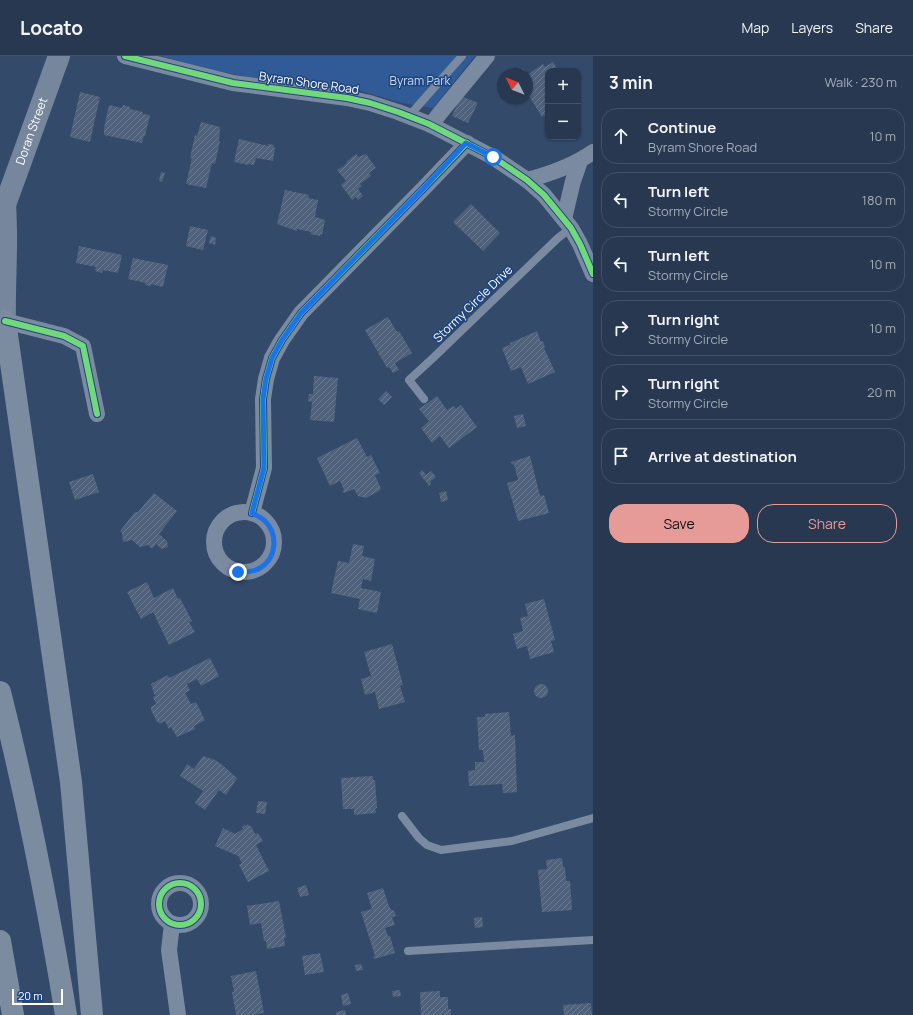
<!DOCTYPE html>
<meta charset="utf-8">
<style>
body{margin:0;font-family:Manrope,sans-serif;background:#33435a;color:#f1f3f6}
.controls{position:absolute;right:12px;top:12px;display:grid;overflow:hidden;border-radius:8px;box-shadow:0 1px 3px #0004}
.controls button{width:36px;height:36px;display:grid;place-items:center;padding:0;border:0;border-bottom:1px solid #435267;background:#273850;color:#f1f3f6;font:20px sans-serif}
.compass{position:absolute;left:497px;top:12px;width:36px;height:36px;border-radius:50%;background:#273850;box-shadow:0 1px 3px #0004;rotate:312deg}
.scale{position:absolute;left:12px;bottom:10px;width:51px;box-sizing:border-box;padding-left:4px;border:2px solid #fff;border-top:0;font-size:11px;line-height:14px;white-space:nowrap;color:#fff;-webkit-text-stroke:3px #1e4580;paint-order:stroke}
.stop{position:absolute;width:12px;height:12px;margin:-9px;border:3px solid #1a73e8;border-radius:50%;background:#fff}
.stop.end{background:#1a73e8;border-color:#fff;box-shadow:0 1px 4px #0008}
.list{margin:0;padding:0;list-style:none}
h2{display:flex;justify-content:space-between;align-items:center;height:52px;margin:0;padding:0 16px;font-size:17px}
h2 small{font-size:13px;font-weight:400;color:#a4acb7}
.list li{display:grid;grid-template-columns:26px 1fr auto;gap:12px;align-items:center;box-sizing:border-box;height:56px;margin:0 8px 8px;padding:0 8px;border:1px solid #435267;border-radius:16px}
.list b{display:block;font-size:15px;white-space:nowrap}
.list p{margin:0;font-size:13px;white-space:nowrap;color:#a4acb7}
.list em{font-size:13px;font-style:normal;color:#a4acb7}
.actions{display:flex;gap:8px;padding:12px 16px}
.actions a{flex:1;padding:9px 0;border:1px solid #e69b98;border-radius:16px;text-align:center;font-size:14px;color:#e69b98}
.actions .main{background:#e69b98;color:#111}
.icon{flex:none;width:22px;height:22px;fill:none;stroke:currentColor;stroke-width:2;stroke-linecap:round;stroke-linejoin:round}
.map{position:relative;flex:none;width:593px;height:959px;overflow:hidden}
header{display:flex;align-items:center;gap:24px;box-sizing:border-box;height:56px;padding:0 20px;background:#273850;border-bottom:1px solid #435267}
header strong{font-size:19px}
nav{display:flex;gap:22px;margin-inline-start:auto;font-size:14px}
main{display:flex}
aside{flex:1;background:#273850}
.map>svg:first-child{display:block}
.park{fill:#315b97}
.building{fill:url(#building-hatch)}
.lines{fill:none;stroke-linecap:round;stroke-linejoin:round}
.service{stroke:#7a8aa0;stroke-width:8}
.minor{stroke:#7a8aa0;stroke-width:16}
.secondary{stroke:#75869d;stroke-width:22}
.motorway{stroke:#7b8ba0;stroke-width:22}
.cycleway-casing{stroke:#1e4580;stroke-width:8}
.cycleway{stroke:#71d979;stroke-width:6}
.route{stroke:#1a73e8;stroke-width:5}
.labels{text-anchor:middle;stroke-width:3;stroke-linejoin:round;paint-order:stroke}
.park-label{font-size:12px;fill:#c6daf6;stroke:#1e4580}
.street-label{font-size:12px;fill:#fff;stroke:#1e4580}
</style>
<header>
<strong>Locato</strong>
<nav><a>Map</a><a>Layers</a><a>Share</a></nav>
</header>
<main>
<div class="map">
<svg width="593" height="959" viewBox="0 0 593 959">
<defs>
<pattern id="building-hatch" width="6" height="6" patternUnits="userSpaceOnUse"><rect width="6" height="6" fill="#50627b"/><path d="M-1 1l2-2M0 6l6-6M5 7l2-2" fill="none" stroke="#6a7a8f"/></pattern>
</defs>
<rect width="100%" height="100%" fill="#344a6a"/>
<path class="park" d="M 161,0 L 475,0 L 433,52 L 402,47 L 357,34 L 260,23 L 212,14 Z"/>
<g class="building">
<path d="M 553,6 L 558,15 L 548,15 L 548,62 L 546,63 L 544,59 L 542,61 L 527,37 L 527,19 L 543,8 L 545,11 Z"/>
<path d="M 523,12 L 527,18 L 519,18 L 518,16 Z"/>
<path d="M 80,36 L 100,41 L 90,86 L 70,81 Z"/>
<path d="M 461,40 L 478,47 L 468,67 L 452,60 Z"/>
<path d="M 109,49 L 122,52 L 123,49 L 130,51 L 130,53 L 143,56 L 142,58 L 150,59 L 145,80 L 144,80 L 142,87 L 104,79 L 104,72 Z"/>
<path d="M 201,66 L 220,71 L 219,85 L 220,85 L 215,108 L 212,107 L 206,132 L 186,128 L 192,102 L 190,102 L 195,79 L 197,80 Z"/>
<path d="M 239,83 L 268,90 L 268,88 L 274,89 L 273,91 L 275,92 L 273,105 L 256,102 L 254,109 L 248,108 L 248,109 L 234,106 Z"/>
<path d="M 356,98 L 358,101 L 366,98 L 376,112 L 369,117 L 371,120 L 360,128 L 362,130 L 358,133 L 363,140 L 358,144 L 356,141 L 352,144 L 341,129 L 346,125 L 337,114 L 344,110 L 344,109 L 347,107 L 346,106 Z"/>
<path d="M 161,116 L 165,117 L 162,126 L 159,125 Z"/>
<path d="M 285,134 L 309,139 L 308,142 L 318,144 L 315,161 L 325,164 L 322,179 L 320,178 L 320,180 L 310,178 L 311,176 L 297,173 L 297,175 L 277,168 Z"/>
<path d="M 471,148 L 500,177 L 483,195 L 453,166 Z"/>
<path d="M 190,170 L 208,174 L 203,194 L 186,190 Z"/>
<path d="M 211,180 L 216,182 L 215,189 L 209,187 Z"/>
<path d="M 79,190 L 122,199 L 118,217 L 103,214 L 102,217 L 95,215 L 96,211 L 76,207 Z"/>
<path d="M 133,202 L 168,209 L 163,231 L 151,228 L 151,230 L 145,229 L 146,227 L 128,223 Z"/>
<path d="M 388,261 L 397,276 L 399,275 L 412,297 L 395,307 L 399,314 L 393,317 L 389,311 L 387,312 L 365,274 Z"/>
<path d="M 537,275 L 541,286 L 543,285 L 545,291 L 544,292 L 555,316 L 528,328 L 521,311 L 511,315 L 502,292 L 510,289 L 510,287 Z"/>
<path d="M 314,320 L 338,322 L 334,366 L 310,364 L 312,346 L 308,345 L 309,338 L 313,338 Z"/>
<path d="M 386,335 L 392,341 L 384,349 L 378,343 Z"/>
<path d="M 437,340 L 447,354 L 454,350 L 456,353 L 461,349 L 477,371 L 449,392 L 440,380 L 432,387 L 421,372 L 429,365 L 419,353 Z"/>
<path d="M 523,358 L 526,370 L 517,372 L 514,360 Z"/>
<path d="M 357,382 L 367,401 L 371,399 L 380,417 L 375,419 L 381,433 L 379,434 L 379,435 L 366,442 L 358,440 L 354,433 L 344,437 L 342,435 L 344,434 L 340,425 L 330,430 L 317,402 Z"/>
<path d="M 530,400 L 540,440 L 544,439 L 549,457 L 518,465 L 507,427 L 518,424 L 514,408 L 512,409 L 511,406 Z"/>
<path d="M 422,414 L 426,419 L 431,415 L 436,421 L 430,426 L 431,428 L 429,430 L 419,417 Z"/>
<path d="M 93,418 L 99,436 L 75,444 L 69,426 Z"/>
<path d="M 446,435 L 448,444 L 441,446 L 439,437 Z"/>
<path d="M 154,437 L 177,455 L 159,478 L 167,485 L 168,491 L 162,493 L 156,488 L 152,493 L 148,489 L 140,491 L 132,484 L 123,486 L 122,477 L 120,475 L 135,456 L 138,456 Z"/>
<path d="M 353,488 L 364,490 L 362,500 L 375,503 L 371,525 L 363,523 L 361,532 L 381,536 L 377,557 L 358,553 L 360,543 L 331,537 L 338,505 L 349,507 Z"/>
<path d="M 147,526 L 154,542 L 173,532 L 178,543 L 180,542 L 192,565 L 189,566 L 195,576 L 169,589 L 153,556 L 141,563 L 127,536 Z"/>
<path d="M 544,543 L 555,584 L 551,585 L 554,596 L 530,603 L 527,590 L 517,593 L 513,578 L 523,575 L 520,562 L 528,560 L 525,548 Z"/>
<path d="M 392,588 L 403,629 L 400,630 L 405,646 L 379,653 L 375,636 L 365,639 L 361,623 L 371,620 L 364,596 Z"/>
<path d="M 210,602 L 219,620 L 201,630 L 197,623 L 187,628 L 190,634 L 185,637 L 191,648 L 196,646 L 205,664 L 194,670 L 195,673 L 177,681 L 171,671 L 169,673 L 165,665 L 159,668 L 158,666 L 157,666 L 151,654 L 151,651 L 156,648 L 153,641 L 156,639 L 154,638 L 151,628 L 168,619 L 169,622 Z"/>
<circle cx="541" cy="635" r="7"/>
<path d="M 509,656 L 511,680 L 515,679 L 517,736 L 503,737 L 502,728 L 469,730 L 468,715 L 475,714 L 475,706 L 484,706 L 483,694 L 479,694 L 477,661 L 485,661 L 485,658 Z"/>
<path d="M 203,700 L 215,704 L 221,708 L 237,722 L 226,739 L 219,734 L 205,754 L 195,747 L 203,735 L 180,720 L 187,708 L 194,713 Z"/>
<path d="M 373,720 L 373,724 L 375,724 L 377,752 L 375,753 L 376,757 L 354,759 L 354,753 L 343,753 L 341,722 Z"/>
<path d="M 258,745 L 267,746 L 265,758 L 256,757 Z"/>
<path d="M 248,768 L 249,770 L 251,770 L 255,778 L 258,777 L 263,785 L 256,789 L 269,815 L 248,826 L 239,809 L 242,807 L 238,800 L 215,790 L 223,772 L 235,778 L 243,773 L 242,771 Z"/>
<path d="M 562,802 L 563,811 L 565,811 L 566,825 L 570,825 L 572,854 L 542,856 L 538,814 L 547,813 L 546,804 Z"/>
<path d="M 306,829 L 309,839 L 300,841 L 297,832 Z"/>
<path d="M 383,832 L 389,850 L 392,855 L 394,854 L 396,860 L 392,861 L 395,869 L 385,872 L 388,880 L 390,880 L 395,897 L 374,903 L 373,901 L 375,900 L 361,856 L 372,853 L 367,837 Z"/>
<path d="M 279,845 L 286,882 L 284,882 L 285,890 L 267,893 L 266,885 L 264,885 L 261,867 L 250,869 L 247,850 Z"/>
<path d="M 482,861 L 483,871 L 475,872 L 474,862 Z"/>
<path d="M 320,897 L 324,916 L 305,919 L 302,900 Z"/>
<path d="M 361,908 L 363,914 L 356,915 L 355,909 Z"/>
<path d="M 256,915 L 264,957 L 253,959 L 236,959 L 232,936 L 234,936 L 231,920 Z"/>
<path d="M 400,934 L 401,940 L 393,941 L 392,935 Z"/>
<path d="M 440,935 L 440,941 L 448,941 L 448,953 L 451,953 L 451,959 L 421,959 L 420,936 Z"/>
<path d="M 348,937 L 351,948 L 343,950 L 341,939 Z"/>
<path d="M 591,947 L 592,959 L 564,959 L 563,949 Z"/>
<path d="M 345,954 L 346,959 L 336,959 L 336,956 Z"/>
</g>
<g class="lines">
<g class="service">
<path d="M 409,60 L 462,0"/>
<path d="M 424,343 L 409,324 L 433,302 L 558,182 L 571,172"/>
<path d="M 402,760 L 419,782 L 427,789 L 441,794 L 512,785 L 593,762"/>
<path d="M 408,895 L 593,884"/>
</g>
<g class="minor">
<path d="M 125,0 L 233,27 L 347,42 L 370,47 L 398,56 L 429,68 L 493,101 L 527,124 L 544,139 L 571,172 L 580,188 L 593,218"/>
<path d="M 431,69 L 440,57 L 487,0"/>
<path d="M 527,124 C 550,118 573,110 593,96"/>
<path d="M 564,163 L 573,125 L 580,105"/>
<path d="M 5,265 L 64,280 L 83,290 L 97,358"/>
<circle cx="244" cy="486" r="30"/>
<path d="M 252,457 L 264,412 L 263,343 L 266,323 L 272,302 L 282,284 L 301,257 L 423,133 L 467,87"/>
<circle cx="180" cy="848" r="21"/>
<path d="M 172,868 L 169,894 L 178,959"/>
</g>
<g class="secondary">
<path id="s1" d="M 0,158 L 5,149 L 59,0"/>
<path d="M 5,265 C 4,226 8,188 5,149"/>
</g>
<g class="motorway">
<path d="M 5,265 L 71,726 L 92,959"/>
<path d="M 0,636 C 27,743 48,850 66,959"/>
<path d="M 0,885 L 13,959"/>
</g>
<g class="cycleway-casing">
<g id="cycleway">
<path d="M 125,0 L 233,27 L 347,42 L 370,47 L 398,56 L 429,68 L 493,101 L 527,124 L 544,139 L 571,172 L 580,188 L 593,218"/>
<path d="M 5,265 L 64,280 L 83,290 L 97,358"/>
<path d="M 252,457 L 264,412 L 263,343 L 266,323 L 272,302 L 282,284 L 301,257 L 423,133 L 467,87"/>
<circle cx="180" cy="848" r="21"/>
</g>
</g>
<use href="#cycleway" class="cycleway"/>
</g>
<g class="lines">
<path class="route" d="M 238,516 C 246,516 253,516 260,512 C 277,502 278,478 265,465 C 262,462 256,459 252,457 L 264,412 L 263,343 L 266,323 L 272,302 L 282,284 L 301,257 L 423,133 L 466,87 L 493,101"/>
</g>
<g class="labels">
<g class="park-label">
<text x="420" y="29">Byram Park</text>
</g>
<g class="street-label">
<text transform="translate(309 27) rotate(8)" y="4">Byram Shore Road</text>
<text dy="4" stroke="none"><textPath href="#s1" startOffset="89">Doran Street</textPath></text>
<text transform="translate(473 248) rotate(-44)" y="4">Stormy Circle Drive</text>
</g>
</g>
</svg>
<div class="controls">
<button>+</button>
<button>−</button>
</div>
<svg class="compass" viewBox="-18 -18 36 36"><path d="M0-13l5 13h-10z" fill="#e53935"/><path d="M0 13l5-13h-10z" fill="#a4acb7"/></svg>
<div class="scale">20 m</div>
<div class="stop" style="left:493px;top:101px"></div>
<div class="stop end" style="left:238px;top:516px"></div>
</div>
<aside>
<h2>3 min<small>Walk · 230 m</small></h2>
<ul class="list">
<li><svg class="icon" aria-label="ahead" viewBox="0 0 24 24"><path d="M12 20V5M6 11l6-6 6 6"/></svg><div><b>Continue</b><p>Byram Shore Road</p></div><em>10 m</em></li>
<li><svg class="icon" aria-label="left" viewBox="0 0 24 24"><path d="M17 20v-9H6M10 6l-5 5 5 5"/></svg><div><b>Turn left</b><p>Stormy Circle</p></div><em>180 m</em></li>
<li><svg class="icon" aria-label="left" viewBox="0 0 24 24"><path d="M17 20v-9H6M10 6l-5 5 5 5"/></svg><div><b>Turn left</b><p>Stormy Circle</p></div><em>10 m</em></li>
<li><svg class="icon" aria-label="right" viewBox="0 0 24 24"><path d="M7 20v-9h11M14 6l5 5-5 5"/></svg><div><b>Turn right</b><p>Stormy Circle</p></div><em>10 m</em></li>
<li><svg class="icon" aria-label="right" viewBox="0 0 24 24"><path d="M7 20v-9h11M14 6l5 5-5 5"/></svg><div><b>Turn right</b><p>Stormy Circle</p></div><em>20 m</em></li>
<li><svg class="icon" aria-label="arrive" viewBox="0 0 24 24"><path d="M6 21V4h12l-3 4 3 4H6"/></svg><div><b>Arrive at destination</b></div></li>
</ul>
<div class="actions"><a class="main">Save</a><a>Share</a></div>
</aside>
</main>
